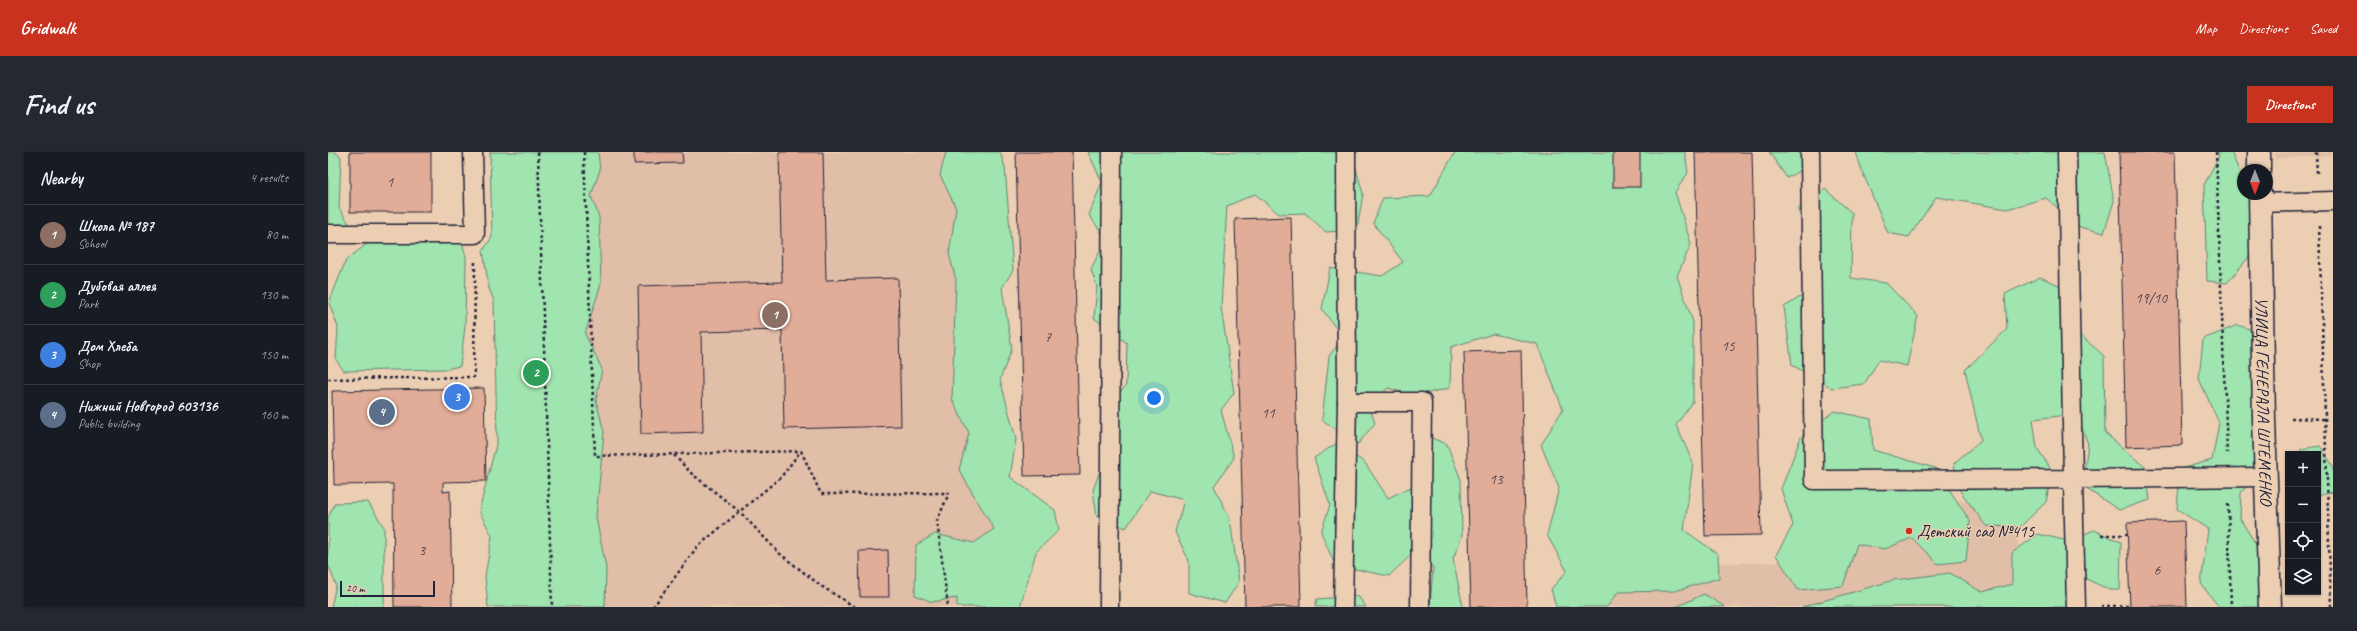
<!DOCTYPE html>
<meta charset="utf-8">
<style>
body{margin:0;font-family:Caveat,sans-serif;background:#242831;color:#f1f3f6}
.controls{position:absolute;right:12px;bottom:12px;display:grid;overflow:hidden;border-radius:0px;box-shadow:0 1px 3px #0004}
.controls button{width:36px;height:36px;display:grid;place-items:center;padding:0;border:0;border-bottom:1px solid #363941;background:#171b24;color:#f1f3f6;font:20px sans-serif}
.compass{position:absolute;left:1909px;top:12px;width:36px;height:36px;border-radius:50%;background:#171b24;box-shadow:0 1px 3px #0004;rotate:180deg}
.scale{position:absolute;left:12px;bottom:10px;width:95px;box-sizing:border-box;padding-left:4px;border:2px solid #22223b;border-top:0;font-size:11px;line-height:14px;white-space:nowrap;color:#22223b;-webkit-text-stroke:3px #eccfb3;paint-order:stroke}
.you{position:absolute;left:826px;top:246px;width:14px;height:14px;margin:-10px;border:3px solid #fff;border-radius:50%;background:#1a73e8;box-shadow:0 0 0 6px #1a73e833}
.badge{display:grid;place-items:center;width:26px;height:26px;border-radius:50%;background:#c8321e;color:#fff;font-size:13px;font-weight:700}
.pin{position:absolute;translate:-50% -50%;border:2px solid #fff;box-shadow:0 1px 4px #0006}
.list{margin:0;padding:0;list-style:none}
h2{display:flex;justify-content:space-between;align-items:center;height:52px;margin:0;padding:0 16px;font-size:17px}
h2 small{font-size:13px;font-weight:400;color:#9ea1a6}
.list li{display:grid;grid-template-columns:26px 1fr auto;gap:12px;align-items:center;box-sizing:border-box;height:60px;padding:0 16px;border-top:1px solid #363941}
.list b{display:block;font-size:15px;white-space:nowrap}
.list p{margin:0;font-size:13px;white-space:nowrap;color:#9ea1a6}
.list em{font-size:13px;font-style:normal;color:#9ea1a6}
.icon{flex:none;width:22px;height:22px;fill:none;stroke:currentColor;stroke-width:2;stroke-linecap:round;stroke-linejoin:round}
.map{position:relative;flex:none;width:2005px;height:455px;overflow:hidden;border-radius:0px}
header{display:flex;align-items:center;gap:24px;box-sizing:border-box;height:56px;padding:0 20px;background:#c8321e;color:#fff}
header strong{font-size:19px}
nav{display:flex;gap:22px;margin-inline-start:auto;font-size:14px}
.intro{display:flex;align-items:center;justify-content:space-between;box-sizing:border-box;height:96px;padding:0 24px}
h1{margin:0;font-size:28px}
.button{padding:10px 18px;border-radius:0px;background:#c8321e;color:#fff;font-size:14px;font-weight:700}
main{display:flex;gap:24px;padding:0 24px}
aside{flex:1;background:#171b24;border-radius:0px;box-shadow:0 1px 3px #0004}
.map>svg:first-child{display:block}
.built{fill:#e1bea7}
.green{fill:#a0e4af;stroke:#618375}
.building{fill:#e1ad98;stroke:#22223b}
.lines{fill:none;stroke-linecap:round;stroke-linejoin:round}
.lane-casing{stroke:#22223b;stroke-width:21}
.street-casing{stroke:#22223b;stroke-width:25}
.path{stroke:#22223b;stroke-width:2.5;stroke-dasharray:3 3;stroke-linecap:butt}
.lane{stroke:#eccfb3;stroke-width:18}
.street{stroke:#eccfb3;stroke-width:22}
.poi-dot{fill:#c8321e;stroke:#eccfb3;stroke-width:1.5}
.labels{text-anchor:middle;stroke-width:3;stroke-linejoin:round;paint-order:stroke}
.number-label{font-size:15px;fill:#524552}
.street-label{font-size:17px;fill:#22223b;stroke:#eccfb3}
.poi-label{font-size:17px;fill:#22223b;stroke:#eccfb3;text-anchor:start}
</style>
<header>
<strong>Gridwalk</strong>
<nav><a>Map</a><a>Directions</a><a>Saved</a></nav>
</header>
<div class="intro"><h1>Find us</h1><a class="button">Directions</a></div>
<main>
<aside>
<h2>Nearby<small>4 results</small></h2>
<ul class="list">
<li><span class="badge" style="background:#8d6e63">1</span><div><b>Школа № 187</b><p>School</p></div><em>80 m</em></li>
<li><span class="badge" style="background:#2e9e5b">2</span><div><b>Дубовая аллея</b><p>Park</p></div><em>130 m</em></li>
<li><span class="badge" style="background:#3f7fe0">3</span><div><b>Дом Хлеба</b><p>Shop</p></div><em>150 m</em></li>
<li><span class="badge" style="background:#5c6f8a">4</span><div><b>Нижний Новгород 603136</b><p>Public building</p></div><em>160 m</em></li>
</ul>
</aside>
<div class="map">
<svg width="2005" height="455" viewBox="0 0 2005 455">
<rect width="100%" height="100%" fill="#eccfb3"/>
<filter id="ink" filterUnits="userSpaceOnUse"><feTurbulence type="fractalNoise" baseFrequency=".025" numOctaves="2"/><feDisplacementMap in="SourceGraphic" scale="8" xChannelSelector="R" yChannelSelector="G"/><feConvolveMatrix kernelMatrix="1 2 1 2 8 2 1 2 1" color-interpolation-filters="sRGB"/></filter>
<g filter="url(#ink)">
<g class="built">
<path d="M 240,0 L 639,0 L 687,455 L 262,455 Z"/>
<path d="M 1947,0 L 2005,0 L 2005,3 L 1947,7 Z"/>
<path d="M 1478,348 L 1674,348 L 1699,414 L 1700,455 L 1250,455 L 1250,413 L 1476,410 Z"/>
</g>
<g class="green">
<path d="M 0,0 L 7,0 L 13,5 L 11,56 L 22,73 L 6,92 L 0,90 Z"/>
<path d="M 162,0 L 270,0 L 272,18 L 263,44 L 271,65 L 273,132 L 257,182 L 274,217 L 268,248 L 276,280 L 268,365 L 278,416 L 277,455 L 160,455 L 157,424 L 164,384 L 151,359 L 169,289 L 166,149 L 161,136 L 155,99 L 164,85 Z"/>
<path d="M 618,0 L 672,0 L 677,15 L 685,118 L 674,136 L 684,197 L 672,227 L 688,287 L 682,325 L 727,358 L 731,378 L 708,400 L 692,455 L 629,455 L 629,446 L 604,450 L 587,443 L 588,393 L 607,382 L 646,391 L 666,377 L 631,318 L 641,281 L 624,247 L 628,128 L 621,102 L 628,56 L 612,23 Z"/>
<path d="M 760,0 L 1030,0 L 1025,5 L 1035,42 L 1029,78 L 998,80 L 977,61 L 951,62 L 927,42 L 899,54 L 893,155 L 906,241 L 893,258 L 906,306 L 886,334 L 902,367 L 911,430 L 897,451 L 861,441 L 861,409 L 847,380 L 856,348 L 822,339 L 798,376 L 769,365 L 765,338 L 778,302 L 774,263 L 798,233 L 799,191 L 766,166 L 769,135 L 763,117 L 778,87 L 761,63 L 774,30 Z"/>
<path d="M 1127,0 L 1357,0 L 1360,21 L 1347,40 L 1363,92 L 1349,124 L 1365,170 L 1365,250 L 1348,273 L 1365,311 L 1356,378 L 1390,402 L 1391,426 L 1347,439 L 1290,440 L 1279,455 L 1228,455 L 1223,437 L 1239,419 L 1219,383 L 1231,336 L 1213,293 L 1235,257 L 1209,192 L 1165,182 L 1123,195 L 1122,236 L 1087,244 L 1060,236 L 1041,254 L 1047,271 L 1030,292 L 994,268 L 1001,204 L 1015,186 L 994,157 L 1002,116 L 1054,124 L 1075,110 L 1045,71 L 1055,46 L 1102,44 Z"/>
<path d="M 1441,0 L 1474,0 L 1473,18 L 1459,26 Z"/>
<path d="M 1528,0 L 1777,0 L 1786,49 L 1776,81 L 1752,75 L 1718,46 L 1679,57 L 1608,45 L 1581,85 L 1560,81 L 1534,19 Z"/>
<path d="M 1889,0 L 1903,0 L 1915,28 L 1915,42 L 1920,42 L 1926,99 L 1899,131 L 1879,129 L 1876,33 L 1891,4 Z"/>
<path d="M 1497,37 L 1524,61 L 1523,126 L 1558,131 L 1590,164 L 1579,214 L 1551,208 L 1536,232 L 1504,236 L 1464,213 L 1456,155 L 1492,133 L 1470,57 Z"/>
<path d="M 129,72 L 138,105 L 137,175 L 132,214 L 118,217 L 16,219 L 8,208 L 10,175 L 1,151 L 18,108 L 61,75 Z"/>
<path d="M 1712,125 L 1750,141 L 1749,180 L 1776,204 L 1777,281 L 1817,315 L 1822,348 L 1791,358 L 1754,334 L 1760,292 L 1749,262 L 1705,267 L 1709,296 L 1724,319 L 1718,350 L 1692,375 L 1658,374 L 1630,336 L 1626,311 L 1653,288 L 1637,218 L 1679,177 L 1677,142 Z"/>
<path d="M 1910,173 L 1938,183 L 1943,304 L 1913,341 L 1912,367 L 1948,424 L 1949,455 L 1891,455 L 1873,432 L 1880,377 L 1849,357 L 1852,317 L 1884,308 L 1891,271 L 1871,227 L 1875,187 Z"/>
<path d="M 1506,259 L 1543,267 L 1545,298 L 1607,316 L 1642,369 L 1638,409 L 1610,412 L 1584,386 L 1557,397 L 1529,392 L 1515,434 L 1470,438 L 1448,403 L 1465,373 L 1453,337 L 1473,285 Z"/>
<path d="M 1101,285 L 1119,292 L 1133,328 L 1134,384 L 1125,407 L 1135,455 L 1102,455 L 1105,415 L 1083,403 L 1061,424 L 1007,413 L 993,380 L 1002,353 L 986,306 L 1009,291 L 1037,311 L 1060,346 L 1087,333 Z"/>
<path d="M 1992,294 L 2005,314 L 2005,340 L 1990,344 L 1990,302 L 1971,302 L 1973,297 Z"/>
<path d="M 40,350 L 56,375 L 56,455 L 3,455 L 8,433 L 0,412 L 0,366 L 7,351 Z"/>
<path d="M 1766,378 L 1793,390 L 1792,438 L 1782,438 L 1756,426 L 1752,455 L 1474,455 L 1566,428 L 1622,421 L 1654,440 L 1684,432 L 1684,401 L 1710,382 L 1740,389 Z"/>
<path d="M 1376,442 L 1397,455 L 1348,455 Z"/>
<path d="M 1030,444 L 1038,455 L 987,455 L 989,447 Z"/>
</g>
<g class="building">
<rect x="22" y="0" width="81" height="60"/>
<path d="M 306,0 L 354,0 L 355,11 L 306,12 Z"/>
<path d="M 451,0 L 495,0 L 498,128 L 570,126 L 573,274 L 456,277 L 454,178 L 373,180 L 375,280 L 313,282 L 310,134 L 454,130 Z"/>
<path d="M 688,0 L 744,0 L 752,323 L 696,324 Z"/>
<rect x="1285" y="0" width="27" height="35"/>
<path d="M 1367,0 L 1424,0 L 1433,383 L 1377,384 Z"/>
<path d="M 1791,0 L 1847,0 L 1854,293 L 1798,295 Z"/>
<path d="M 963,65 L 973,455 L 917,455 L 907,67 Z"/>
<path d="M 1193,198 L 1199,455 L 1143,455 L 1136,200 Z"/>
<path d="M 156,236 L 158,329 L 115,330 L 115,340 L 122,339 L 124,455 L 66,455 L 65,332 L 6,333 L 4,239 Z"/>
<path d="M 1856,369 L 1859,455 L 1802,455 L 1799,371 Z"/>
<path d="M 560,398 L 561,445 L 532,445 L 531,399 Z"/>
</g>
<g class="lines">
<g class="lane-casing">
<g id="lane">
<path d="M 1482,0 L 1486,328 L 1745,327 L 1739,0"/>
<path d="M 1932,51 L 2005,49"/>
<path d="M 0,82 L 147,82 L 145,0"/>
<path d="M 1019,250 L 1094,250 L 1092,455"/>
<path d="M 781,455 L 784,0"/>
<path d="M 1015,455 L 1019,250 L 1018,0"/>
<path d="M 1748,455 L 1745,327 L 1938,325"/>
</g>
</g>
<g class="street-casing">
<g id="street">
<path d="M 1931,0 L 1931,18"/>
<path id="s1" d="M 1932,42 L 1936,267 L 1942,455"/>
</g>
</g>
<g class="path">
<path d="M 210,0 L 224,455"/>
<path d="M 256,0 L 267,304 L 473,299 L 493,342 L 621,341 L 609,369 L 620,455"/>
<path d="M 1888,0 L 1899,301"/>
<path d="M 1988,0 L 1989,23"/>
<path d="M 1991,74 L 2003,455"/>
<path d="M 0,227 L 146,225 L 147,107"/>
<path d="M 1963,266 L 1997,267"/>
<path d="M 346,303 L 363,321 L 412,360 L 451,401 L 493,434 L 527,455"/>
<path d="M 1900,352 L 1903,455"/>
<path d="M 1773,383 L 1800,383"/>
<path d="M 1773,454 L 1802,454"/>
<path d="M 325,455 L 369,395 L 453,325 L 472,300"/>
</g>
<use href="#lane" class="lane"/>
<use href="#street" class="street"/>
</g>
</g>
<circle class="poi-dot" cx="1581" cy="379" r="4"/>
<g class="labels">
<g class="number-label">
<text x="62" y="35">1</text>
<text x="1823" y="151">19/10</text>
<text x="720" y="190">7</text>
<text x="1400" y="199">15</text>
<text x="940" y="266">11</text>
<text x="1168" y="332">13</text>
<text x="94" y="403">3</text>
<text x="1829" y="423">6</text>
</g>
<g class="street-label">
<text dy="6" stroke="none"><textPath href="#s1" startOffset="207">УЛИЦА ГЕНЕРАЛА ШТЕМЕНКО</textPath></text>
</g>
<g class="poi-label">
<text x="1589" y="385">Детский сад №415</text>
</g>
</g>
</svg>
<div class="controls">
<button>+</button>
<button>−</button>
<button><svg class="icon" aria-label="locate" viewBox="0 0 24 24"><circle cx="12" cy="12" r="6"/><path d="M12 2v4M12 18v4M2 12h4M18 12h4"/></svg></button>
<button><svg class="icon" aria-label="layers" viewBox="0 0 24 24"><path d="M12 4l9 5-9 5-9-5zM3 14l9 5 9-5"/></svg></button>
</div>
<svg class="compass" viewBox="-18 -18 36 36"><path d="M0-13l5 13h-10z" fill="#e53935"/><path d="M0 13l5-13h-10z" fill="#9ea1a6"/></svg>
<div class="scale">20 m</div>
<div class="you"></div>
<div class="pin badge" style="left:447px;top:163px;background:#8d6e63">1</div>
<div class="pin badge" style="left:208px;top:221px;background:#2e9e5b">2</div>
<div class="pin badge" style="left:129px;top:245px;background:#3f7fe0">3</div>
<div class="pin badge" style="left:54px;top:260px;background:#5c6f8a">4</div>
</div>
</main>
